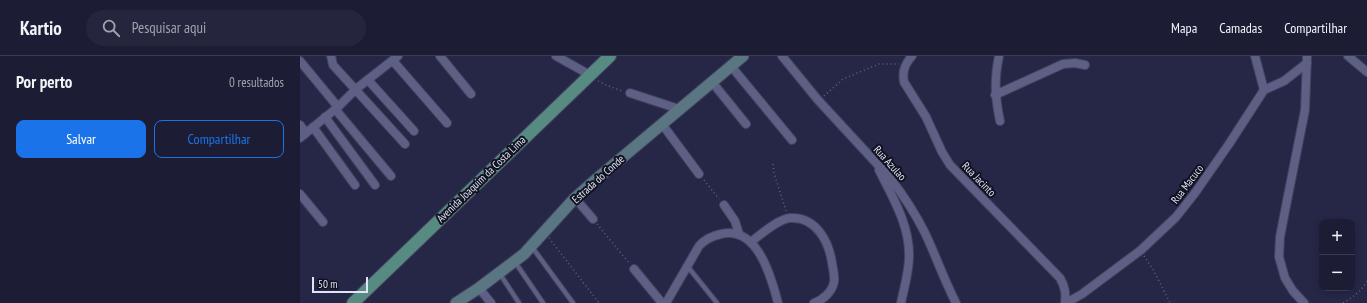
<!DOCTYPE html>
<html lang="pt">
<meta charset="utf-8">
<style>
body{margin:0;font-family:"PT Sans Narrow",sans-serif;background:#25263d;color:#f1f3f6}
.controls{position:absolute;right:12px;bottom:12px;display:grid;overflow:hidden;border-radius:8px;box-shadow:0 2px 6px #0003}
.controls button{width:36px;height:36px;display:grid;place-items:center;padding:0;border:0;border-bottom:1px solid #3a3b50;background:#1c1d35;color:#f1f3f6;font:20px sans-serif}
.scale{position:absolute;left:12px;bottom:10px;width:56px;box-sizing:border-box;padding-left:4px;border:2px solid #e1e4f9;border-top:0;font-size:11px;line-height:14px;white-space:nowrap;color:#e1e4f9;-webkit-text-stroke:3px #111220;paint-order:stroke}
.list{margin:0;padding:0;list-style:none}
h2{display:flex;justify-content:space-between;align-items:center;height:52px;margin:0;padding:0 16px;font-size:17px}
h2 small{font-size:13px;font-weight:400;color:#a0a2ad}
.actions{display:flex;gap:8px;padding:12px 16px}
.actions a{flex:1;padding:9px 0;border:1px solid #1a73e8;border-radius:8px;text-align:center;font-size:14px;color:#1a73e8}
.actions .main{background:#1a73e8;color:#fff}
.icon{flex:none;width:22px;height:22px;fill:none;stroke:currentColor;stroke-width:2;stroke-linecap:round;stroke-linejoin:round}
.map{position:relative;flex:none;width:1067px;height:247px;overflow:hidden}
header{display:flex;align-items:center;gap:24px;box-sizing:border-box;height:56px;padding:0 20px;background:#1c1d35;border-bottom:1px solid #3a3b50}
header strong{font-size:19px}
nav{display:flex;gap:22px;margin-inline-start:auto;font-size:14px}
.search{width:280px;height:36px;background:#25263d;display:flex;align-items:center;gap:10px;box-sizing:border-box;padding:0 14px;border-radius:22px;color:#a0a2ad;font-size:15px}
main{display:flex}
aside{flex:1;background:#1c1d35}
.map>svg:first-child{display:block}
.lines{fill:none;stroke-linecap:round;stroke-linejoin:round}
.lane-casing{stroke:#42425d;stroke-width:6}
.street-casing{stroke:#42425d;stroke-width:10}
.secondary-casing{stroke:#42425d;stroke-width:13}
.primary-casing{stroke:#42425d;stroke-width:14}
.path{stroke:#61637f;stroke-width:1.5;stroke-dasharray:1 3;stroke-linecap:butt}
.lane{stroke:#5d6084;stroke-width:4}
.street{stroke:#5d6084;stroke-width:8}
.secondary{stroke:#5a7682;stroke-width:11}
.primary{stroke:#578b81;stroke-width:12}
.labels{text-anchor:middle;stroke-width:4;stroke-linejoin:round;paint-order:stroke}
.street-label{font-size:11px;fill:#e1e4f9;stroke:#111220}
</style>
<header>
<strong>Kartio</strong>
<div class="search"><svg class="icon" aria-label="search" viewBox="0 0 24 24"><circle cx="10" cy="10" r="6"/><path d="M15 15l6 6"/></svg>Pesquisar aqui</div>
<nav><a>Mapa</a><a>Camadas</a><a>Compartilhar</a></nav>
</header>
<main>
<aside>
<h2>Por perto<small>0 resultados</small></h2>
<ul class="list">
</ul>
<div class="actions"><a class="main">Salvar</a><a>Compartilhar</a></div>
</aside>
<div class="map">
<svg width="1067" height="247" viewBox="0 0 1067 247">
<rect width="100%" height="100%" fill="#262747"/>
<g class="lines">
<g class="lane-casing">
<g id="lane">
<path d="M 232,191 L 273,247"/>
<path d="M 215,206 L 243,247"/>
<path d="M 388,211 L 417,247"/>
<path d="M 200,218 L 219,247"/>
</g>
</g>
<g class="street-casing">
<g id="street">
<path d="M 31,0 L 33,9 L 105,88"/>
<path d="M 140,0 L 171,38"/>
<path d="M 256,0 L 290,19"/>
<path d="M 482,0 L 518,44 L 590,122 C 604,140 615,157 625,177 C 636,200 644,224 656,247"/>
<path d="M 612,0 C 605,8 602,15 604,26 L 626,61 L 642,96 L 650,109 L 760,222 C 765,231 766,237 765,247"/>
<path d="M 699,0 C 694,24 695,41 700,65"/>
<path d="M 955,0 L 964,34"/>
<path d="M 1048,0 L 1067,16"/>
<path d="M 0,5 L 38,51"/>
<path d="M 93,5 L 147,67"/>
<path d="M 431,10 L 492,84"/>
<path d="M 68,24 L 114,75"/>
<path d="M 412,26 L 446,68"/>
<path d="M 330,37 L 379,53"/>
<path d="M 695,39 L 763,8 L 775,7 L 785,9"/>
<path d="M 35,53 L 91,120"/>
<path d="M 25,61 L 75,129"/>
<path d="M 362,68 L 399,118"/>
<path d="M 0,69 L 6,77"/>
<path d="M 13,71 L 55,129"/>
<path d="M 0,82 L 38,51 L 56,33 L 98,0"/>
<path d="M 579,114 C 593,142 610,170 609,201 C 609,216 604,232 601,247"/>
<path d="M 0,138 L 23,166"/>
<path d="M 275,142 L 293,163"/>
<path d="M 424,149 L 435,165 L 439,178"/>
<path d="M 451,186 C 460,179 478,163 490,162 C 516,160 529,186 532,207 C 533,213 535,220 534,226 C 532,236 523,244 514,247"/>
<path d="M 334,213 L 362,247"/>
<path d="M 179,232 L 191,247"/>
<path d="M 366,247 L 399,190 C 405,183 412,180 421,178 C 457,169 471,220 478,247"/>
<path d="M 766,247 L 782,238 L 841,194 L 876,161 L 895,137 L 929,88 L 964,34 L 984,25 L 1007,7"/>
<path d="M 1004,247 L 993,235 L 985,222 L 979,201 L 980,181 L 985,155 L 1005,54 L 1007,0"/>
</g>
</g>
<g class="secondary-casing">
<path id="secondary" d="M 156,247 L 179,232 L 224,198 L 275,142 L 293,126 L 443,0"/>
</g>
<g class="primary-casing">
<path id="primary" d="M 53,247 L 310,0"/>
</g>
<g class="path">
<path d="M 298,25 L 306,29 L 322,35"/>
<path d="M 524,40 L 543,23 L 579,8 L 599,8"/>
<path d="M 473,108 L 474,117 L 486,155"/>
<path d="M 404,124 L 419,143"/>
<path d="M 297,168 L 329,207"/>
<path d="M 249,182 L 299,247"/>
<path d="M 844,200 L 854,215 L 870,247"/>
<path d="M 1043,247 C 1053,241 1061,236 1067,225"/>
</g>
<use href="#lane" class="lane"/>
<use href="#street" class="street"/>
<use href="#secondary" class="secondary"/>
<use href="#primary" class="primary"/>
</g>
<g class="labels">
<g class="street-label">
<text transform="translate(590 107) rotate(48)" y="4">Rua Azulao</text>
<text transform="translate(181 123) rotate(-44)" y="4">Avenida Joaquim da Costa Lima</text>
<text transform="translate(298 123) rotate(-42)" y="4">Estrada do Conde</text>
<text transform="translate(679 123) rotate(46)" y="4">Rua Jacinto</text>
<text transform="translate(887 128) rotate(-53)" y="4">Rua Macuco</text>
</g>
</g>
</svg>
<div class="controls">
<button>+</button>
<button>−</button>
</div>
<div class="scale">50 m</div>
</div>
</main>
